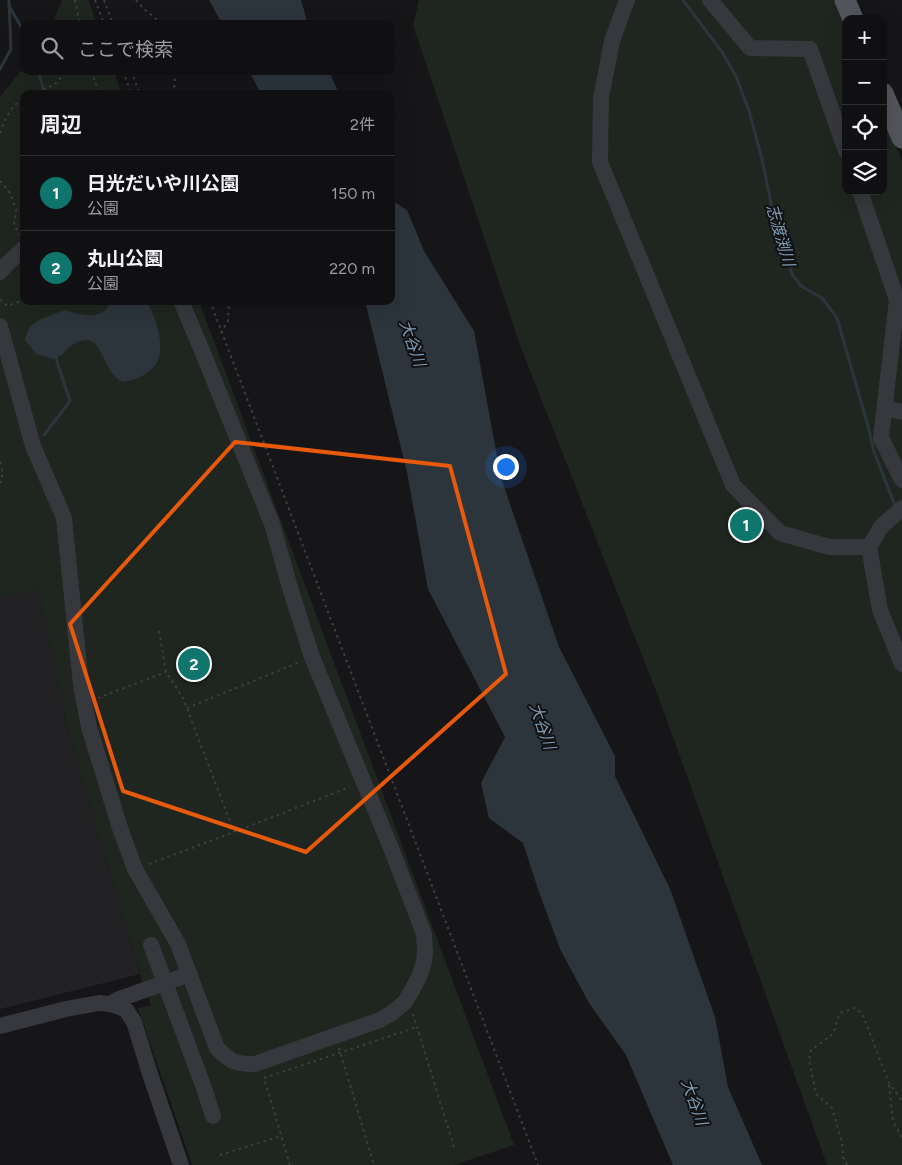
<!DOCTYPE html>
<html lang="ja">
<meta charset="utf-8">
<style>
body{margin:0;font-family:Figtree,"Noto Sans JP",sans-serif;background:#19191b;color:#f1f3f6}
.controls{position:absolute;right:15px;top:15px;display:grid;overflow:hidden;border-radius:10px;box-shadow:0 5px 20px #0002}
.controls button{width:45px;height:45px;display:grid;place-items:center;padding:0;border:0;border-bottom:1px solid #303032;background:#101012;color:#f1f3f6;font:25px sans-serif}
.you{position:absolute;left:505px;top:466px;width:18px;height:18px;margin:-12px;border:4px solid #fff;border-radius:50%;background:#1a73e8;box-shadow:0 0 0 8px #1a73e833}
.badge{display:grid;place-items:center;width:32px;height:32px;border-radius:50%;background:#0f766e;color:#fff;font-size:16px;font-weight:700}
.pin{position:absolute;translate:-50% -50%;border:2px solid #fff;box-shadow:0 1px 5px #0006}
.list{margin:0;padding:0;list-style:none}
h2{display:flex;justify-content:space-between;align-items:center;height:65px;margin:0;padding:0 20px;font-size:21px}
h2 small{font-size:16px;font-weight:400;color:#9c9d9f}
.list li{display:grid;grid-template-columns:32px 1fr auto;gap:15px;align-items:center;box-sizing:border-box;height:75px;padding:0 20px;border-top:1px solid #303032}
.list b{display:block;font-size:19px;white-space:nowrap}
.list p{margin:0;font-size:16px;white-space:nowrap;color:#9c9d9f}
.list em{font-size:16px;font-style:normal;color:#9c9d9f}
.icon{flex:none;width:28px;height:28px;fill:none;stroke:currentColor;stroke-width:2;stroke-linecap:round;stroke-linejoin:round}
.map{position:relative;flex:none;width:902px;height:1165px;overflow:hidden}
.search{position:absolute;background:#101012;box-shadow:0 5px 20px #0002;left:20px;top:20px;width:375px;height:55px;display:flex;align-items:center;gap:12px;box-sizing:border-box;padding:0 18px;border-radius:10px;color:#9c9d9f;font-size:19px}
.panel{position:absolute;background:#101012;box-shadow:0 5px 20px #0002;left:20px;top:90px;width:375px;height:215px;border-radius:10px}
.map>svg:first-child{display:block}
.built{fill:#222225}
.green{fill:#1e261f}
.water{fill:#2c353c}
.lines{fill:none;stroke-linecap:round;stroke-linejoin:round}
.stream{stroke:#2c353c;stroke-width:3}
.path{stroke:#3d3f44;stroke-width:2;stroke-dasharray:2.5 4;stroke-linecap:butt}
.minor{stroke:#37383d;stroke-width:16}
.major{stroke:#53555c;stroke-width:21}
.marked{fill:none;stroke:#e8590c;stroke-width:4;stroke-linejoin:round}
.labels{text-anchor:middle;stroke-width:4;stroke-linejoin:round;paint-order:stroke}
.water-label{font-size:16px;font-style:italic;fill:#7f9bb3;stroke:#111113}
</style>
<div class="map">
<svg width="902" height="1165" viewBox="0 0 902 1165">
<rect width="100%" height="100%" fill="#161618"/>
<path class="built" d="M 38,588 L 68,731 L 140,974 L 0,1009 L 0,597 Z"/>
<g class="green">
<path d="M 62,0 L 88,0 L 97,24 L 52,24 Z"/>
<path d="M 419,0 L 835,0 L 846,27 L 846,191 L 883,191 L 883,117 L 902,161 L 902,1165 L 827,1165 L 661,704 L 520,345 L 413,25 Z"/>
<path d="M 24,67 L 24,71 L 114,71 L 122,94 L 24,94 L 24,301 L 199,301 L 514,1145 L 454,1165 L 192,1165 L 138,1008 L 151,1005 L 140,974 L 68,731 L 38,589 L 0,597 L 0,97 Z"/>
</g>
<g class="water">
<path d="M 209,0 L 301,0 L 308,24 L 222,24 Z"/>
<path d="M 249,71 L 329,71 L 339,94 L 261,94 Z"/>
<path d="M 391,198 L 393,201 L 407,210 L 424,251 L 474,331 L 501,478 L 559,647 L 615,756 L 615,776 L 670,889 L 715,1017 L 728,1087 L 762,1165 L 673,1165 L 626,1055 L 589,1003 L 560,949 L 538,889 L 523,843 L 489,818 L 481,783 L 505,737 L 428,589 L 407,472 L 365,301 L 391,301 Z"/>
<path d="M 111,301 L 146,301 C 155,314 165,344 158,360 C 155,368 144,376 135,379 C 130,380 126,383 121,381 C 107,373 104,352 94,343 C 92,342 90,341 88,340 L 79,341 L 70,346 L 62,355 L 53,359 L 36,354 L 25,340 C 26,336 28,329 32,325 C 38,319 57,313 66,310 C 80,316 105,321 111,301 Z"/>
</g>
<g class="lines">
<g class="stream">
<path d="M 683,0 L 722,52 L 736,76 L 749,111 L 762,159 L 777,233 L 786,253 L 792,274 L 801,286 L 822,298 L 837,318 L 868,426 L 874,452 L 896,508"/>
<path d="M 9,6 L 24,32"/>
<path d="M 0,69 L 11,49 L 9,0"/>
<path d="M 38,71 L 45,94"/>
<path d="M 44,435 L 70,401 L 57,362 L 56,354"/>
</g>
<g class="path">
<path d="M 75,0 L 80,24"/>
<path d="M 95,0 L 104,24"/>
<path d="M 104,0 L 113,24"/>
<path d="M 136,0 L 143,8 L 162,24"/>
<path d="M 92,71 L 99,94"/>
<path d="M 123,71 L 131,94"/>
<path d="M 131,71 L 140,94"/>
<path d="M 31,94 L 54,85 L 67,71"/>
<path d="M 174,94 L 175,71"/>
<path d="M 0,133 C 4,120 12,105 24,97"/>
<path d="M 0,181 L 10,193 L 16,210 L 14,224 L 19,235"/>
<path d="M 0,300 L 4,302 L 7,306 L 24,300"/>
<path d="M 210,301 L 538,1165"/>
<path d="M 221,333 L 228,321 L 229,301"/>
<path d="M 0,462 C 3,469 3,477 0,484"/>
<path d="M 159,631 L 166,672 L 183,698 L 234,832"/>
<path d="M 98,698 L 166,672"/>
<path d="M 187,708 L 300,662"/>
<path d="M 149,864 L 234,832 L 350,787"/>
<path d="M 413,1014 L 454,1147"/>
<path d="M 339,1048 L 374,1165"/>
<path d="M 889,1085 L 893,1121 L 902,1138"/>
<path d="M 220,1155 L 281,1136"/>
<path d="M 290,1165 L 264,1078 L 417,1027"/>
<path d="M 847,1165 L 843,1157 L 842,1142 L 832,1108 L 816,1094 L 809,1060 L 811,1050 L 833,1034 L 840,1013 L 855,1008 L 862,1013 L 889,1083 L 902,1101"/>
</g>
<g class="minor">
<path d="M 627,0 L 612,41 L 601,98 L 600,162 L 733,485 L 780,533 L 829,547 L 869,547"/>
<path d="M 710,0 L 750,48 L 810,49 L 846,151"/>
<path d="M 860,191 L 897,300 L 881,438 L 902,480"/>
<path d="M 0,272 L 6,265 L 24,248"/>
<path d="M 0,326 L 33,446 L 64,518 L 81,685 L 89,727 L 120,828 L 135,869 L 178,944 L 217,1048 C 231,1062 234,1064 255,1064 L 380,1020 L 392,1013 L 405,1002 L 412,990 L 420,975 L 424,962 L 425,951 L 424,934 L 393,853 L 312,657 L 291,591 L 272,524 L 203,353 L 181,301"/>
<path d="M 885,408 L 902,412"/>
<path d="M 902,508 L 881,527 L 869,547 L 880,610 L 902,664"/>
<path d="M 151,945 L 204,1088 L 213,1116"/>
<path d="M 110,1004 L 119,999 L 190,974"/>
<path d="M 0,1026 L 66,1009 L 99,1003 L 110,1004 L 120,1007 L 126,1010 L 134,1022 L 150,1074 L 181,1165"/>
</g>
<g class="major">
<path d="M 845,0 L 853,19"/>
<path d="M 883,93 L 902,138"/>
</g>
</g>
<path class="marked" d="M 235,442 L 450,466 L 506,674 L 306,852 L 123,791 L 70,624 Z"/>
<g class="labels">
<g class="water-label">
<text transform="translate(781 235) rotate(74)" y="6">志渡渕川</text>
<text transform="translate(413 343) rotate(71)" y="6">大谷川</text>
<text transform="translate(543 726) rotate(71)" y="6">大谷川</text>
<text transform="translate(695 1102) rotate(70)" y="6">大谷川</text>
</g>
</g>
</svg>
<div class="controls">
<button>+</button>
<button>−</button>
<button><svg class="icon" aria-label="locate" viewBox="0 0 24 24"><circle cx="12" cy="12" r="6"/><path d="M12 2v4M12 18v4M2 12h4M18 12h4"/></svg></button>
<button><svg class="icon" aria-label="layers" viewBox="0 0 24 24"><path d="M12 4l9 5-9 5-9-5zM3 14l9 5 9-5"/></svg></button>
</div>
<div class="you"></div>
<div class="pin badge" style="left:746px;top:525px">1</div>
<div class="pin badge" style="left:194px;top:664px">2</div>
<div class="search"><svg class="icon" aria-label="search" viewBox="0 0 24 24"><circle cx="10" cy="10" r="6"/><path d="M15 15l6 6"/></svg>ここで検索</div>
<section class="panel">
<h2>周辺<small>2件</small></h2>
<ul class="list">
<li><span class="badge">1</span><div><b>日光だいや川公園</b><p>公園</p></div><em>150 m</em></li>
<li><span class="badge">2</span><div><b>丸山公園</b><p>公園</p></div><em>220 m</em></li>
</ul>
</section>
</div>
